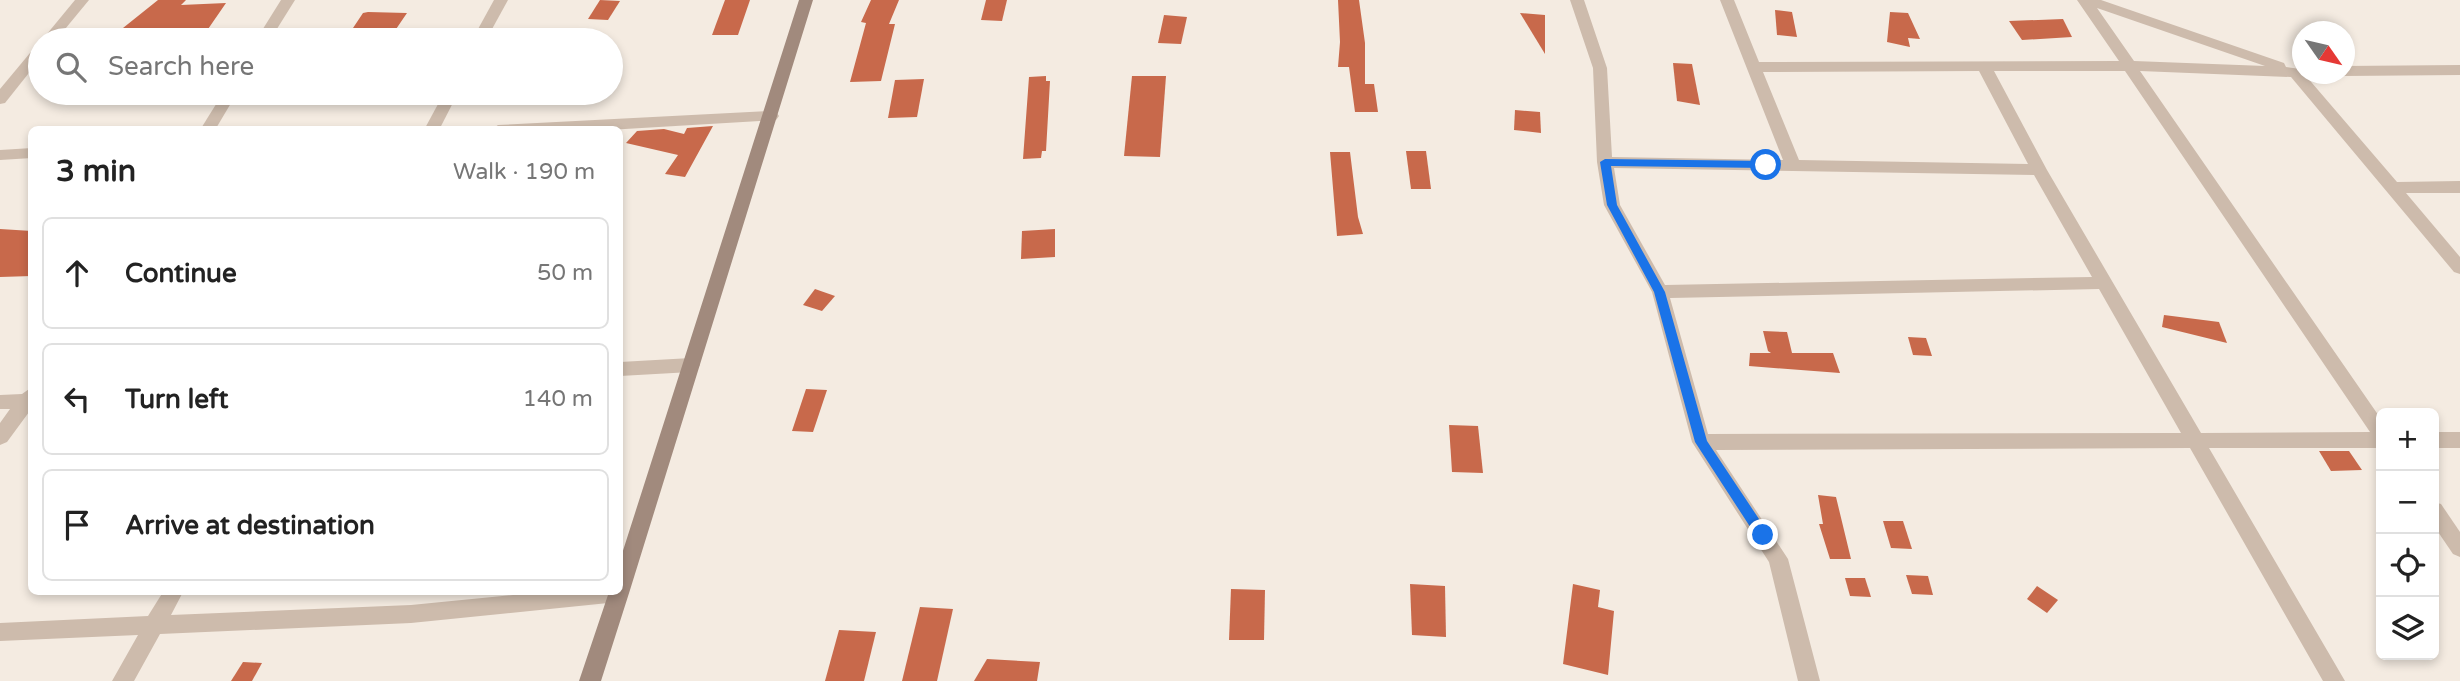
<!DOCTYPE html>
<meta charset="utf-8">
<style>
body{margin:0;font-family:"Varela Round",sans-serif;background:#f6f6f6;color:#222}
.controls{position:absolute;right:21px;bottom:21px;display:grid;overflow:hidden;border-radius:10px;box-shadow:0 4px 10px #0003}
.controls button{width:63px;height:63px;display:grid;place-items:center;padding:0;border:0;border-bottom:2px solid #e0e0e0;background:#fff;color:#222;font:35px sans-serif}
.compass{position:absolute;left:2292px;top:21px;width:63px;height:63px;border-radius:50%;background:#fff;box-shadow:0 4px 10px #0003;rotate:124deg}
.stop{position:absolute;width:21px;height:21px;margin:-16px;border:5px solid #1a73e8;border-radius:50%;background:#fff}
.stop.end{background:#1a73e8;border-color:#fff;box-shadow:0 2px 7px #0008}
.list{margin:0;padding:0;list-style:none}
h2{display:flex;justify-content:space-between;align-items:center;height:91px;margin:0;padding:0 28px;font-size:30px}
h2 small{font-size:23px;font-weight:400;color:#767676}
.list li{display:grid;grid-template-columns:46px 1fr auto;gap:21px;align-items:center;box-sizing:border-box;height:112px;margin:0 14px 14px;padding:0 14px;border:2px solid #e0e0e0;border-radius:10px}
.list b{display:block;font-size:26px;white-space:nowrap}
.list em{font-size:23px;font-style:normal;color:#767676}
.icon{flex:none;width:38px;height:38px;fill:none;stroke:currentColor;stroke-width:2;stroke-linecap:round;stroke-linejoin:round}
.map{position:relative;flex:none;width:2460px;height:681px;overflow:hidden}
.search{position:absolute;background:#fff;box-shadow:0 4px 10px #0003;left:28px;top:28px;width:595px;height:77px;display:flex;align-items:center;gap:18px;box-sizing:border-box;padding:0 24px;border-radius:38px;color:#767676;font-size:26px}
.panel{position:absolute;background:#fff;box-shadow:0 4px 10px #0003;left:28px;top:126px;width:595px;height:469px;border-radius:10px}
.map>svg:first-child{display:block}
.building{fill:#c8694b}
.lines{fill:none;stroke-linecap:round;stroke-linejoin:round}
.street{fill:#cdbbac;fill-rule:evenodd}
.secondary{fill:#a18a7d;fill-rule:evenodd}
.route{fill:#1a73e8}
</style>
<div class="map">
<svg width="2460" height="681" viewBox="0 0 2460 681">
<rect width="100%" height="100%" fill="#f4ebe1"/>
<g class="building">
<path d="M 158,0 L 186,0 L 181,5 L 226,3 L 206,32 L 113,36 Z"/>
<path d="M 600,0 L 620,1 L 608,20 L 588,19 Z"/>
<path d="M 725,0 L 750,0 L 738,35 L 712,35 Z"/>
<path d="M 871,0 L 899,0 L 889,24 L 895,24 L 881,81 L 850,82 L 866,23 L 861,22 Z"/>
<path d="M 986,0 L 1007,0 L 1002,21 L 981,20 Z"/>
<path d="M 1338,0 L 1359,0 L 1365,43 L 1365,84 L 1374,84 L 1378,112 L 1355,112 L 1349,67 L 1338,67 L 1340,42 Z"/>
<path d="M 1775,10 L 1792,12 L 1797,37 L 1777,35 Z"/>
<path d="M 368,12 L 407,13 L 392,35 L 377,34 L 373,40 L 345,40 L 363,13 Z"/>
<path d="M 1890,12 L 1908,13 L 1920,39 L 1908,38 L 1910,47 L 1887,42 Z"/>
<path d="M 1520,13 L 1545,15 L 1545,54 Z"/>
<path d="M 1164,15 L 1187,17 L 1181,44 L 1158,43 Z"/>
<path d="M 2063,19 L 2072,37 L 2022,40 L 2009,21 Z"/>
<path d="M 1673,63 L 1692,64 L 1700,105 L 1677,101 Z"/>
<path d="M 1046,76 L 1046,81 L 1050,81 L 1046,151 L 1042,151 L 1041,158 L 1023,159 L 1029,77 Z"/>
<path d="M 1132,76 L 1166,76 L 1160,157 L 1124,156 Z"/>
<path d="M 924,79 L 917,117 L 888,118 L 895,80 Z"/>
<path d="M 1515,110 L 1540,112 L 1541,133 L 1514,130 Z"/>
<path d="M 713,126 L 685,177 L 665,174 L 678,155 L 626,143 L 637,131 L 664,129 L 684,134 L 687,128 Z"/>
<path d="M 1406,151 L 1426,151 L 1431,189 L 1411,189 Z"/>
<path d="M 1330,152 L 1350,152 L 1358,217 L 1363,234 L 1337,236 Z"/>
<path d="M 0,229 L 32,231 L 32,276 L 0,277 Z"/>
<path d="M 1055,229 L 1055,257 L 1021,259 L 1022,231 Z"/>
<path d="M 815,289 L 835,296 L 822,311 L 803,305 Z"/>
<path d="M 2164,315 L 2219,322 L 2227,343 L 2162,327 Z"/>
<path d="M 1763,331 L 1787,332 L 1792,353 L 1833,353 L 1840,373 L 1749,366 L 1750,353 L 1771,353 L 1768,351 Z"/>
<path d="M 1908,337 L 1926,338 L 1932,356 L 1913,355 Z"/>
<path d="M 806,389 L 827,390 L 813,432 L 792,431 Z"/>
<path d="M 1449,425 L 1478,426 L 1483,473 L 1452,472 Z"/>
<path d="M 2319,451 L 2349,451 L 2362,470 L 2331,471 Z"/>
<path d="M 1818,495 L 1836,497 L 1851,559 L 1830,559 L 1819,524 L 1823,524 Z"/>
<path d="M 1883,521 L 1903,521 L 1912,549 L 1891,548 Z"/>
<path d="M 1906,575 L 1928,576 L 1933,595 L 1912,594 Z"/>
<path d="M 1845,578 L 1865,578 L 1871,597 L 1850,596 Z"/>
<path d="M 1410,584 L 1445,586 L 1446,637 L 1412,635 Z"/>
<path d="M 1573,584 L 1600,590 L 1598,607 L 1614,611 L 1608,675 L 1563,664 Z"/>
<path d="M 2037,586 L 2058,600 L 2047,613 L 2027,599 Z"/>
<path d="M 1231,589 L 1265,590 L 1264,640 L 1229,640 Z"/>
<path d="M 920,607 L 953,609 L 937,681 L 902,681 Z"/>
<path d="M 839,630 L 876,632 L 864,681 L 825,681 Z"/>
<path d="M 987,659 L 1040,662 L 1037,681 L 974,681 Z"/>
<path d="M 243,662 L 262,663 L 252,681 L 231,681 Z"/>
</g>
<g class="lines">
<g class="street">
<path d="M 75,0 L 89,0 L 56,40 L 42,40 Z"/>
<path d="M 281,0 L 295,0 L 270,40 L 256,40 Z"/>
<path d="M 494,0 L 508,0 L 486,40 L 472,40 Z"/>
<path d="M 1570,0 L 1584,0 L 1607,68 L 1612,157 L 1783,160 L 1720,0 L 1734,0 L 1759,62 L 2119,61 L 2077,0 L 2101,0 L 2284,63 L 2286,67 L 2300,69 L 2397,182 L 2460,181 L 2460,193 L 2406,193 L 2460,257 L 2460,274 L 2454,272 L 2291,77 L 2140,71 L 2381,419 L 2381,448 L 2209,448 L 2345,681 L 2323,681 L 2190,448 L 1716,450 L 1788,559 L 1820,681 L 1798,681 L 1769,562 L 1692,442 L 1652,292 L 1604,205 L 1597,162 L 1593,68 ZM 2097,8 L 2265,66 L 2134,61 ZM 1979,71 L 2028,164 L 1799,160 L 1763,72 ZM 1994,71 L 2125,71 L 2370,432 L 2201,433 L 2047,170 ZM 1614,168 L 2034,175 L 2092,277 L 1665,285 L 1620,205 ZM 2099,289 L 2181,433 L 1708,434 L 1670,298 Z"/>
<path d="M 40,45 L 40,59 L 5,103 L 0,104 L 0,89 L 35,47 Z"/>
<path d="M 2460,65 L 2460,75 L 2344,76 L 2338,74 L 2344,74 L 2344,66 Z"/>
<path d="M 223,93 L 237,93 L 215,130 L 200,130 Z"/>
<path d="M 444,93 L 458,93 L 439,130 L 424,130 Z"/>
<path d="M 771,111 L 776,112 L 779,116 L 776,120 L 608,130 L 491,130 L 498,125 Z"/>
<path d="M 32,148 L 32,158 L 0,160 L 0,150 Z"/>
<path d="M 691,358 L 697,360 L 700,365 L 697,370 L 691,372 L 620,376 L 620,362 Z"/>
<path d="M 32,387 L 32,408 L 7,442 L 0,445 L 0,423 L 10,409 L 0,409 L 0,395 L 22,394 Z"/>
<rect x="2434" y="432" width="26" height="16"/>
<path d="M 2434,502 L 2441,504 L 2460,532 L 2460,557 L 2453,554 L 2434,526 Z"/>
<path d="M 620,585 L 625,587 L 628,593 L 625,599 L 618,602 L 411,623 L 160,634 L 134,681 L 112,681 L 138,635 L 0,641 L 0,623 L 148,616 L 163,592 L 183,592 L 171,615 L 411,605 L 543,592 L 620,592 Z"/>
</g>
<path class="secondary" d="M 799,0 L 813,0 L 630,590 L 601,681 L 579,681 L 609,592 L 620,592 L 620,560 Z"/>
</g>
<path class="route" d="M 1605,159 L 1766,161 L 1772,165 L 1766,168 L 1611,166 L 1617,205 L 1665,292 L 1707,441 L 1767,531 L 1767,539 L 1758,539 L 1695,442 L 1654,292 L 1607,205 L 1600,162 Z"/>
</svg>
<div class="controls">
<button>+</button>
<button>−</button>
<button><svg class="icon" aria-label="locate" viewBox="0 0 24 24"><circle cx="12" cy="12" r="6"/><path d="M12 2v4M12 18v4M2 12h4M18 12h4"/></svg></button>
<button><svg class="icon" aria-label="layers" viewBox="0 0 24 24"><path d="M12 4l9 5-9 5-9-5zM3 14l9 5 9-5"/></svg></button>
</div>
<svg class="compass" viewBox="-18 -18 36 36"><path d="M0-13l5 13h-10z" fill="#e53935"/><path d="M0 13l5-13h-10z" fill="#767676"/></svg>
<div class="stop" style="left:1766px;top:165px"></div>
<div class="stop end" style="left:1763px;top:535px"></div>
<div class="search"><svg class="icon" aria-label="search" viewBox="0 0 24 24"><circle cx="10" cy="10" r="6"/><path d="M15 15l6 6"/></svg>Search here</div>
<section class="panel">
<h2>3 min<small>Walk · 190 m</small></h2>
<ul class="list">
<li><svg class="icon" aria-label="ahead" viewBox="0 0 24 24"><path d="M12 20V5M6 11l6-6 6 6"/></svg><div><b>Continue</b></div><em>50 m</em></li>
<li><svg class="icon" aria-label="left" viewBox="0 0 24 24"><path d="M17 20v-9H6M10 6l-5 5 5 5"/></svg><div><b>Turn left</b></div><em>140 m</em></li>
<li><svg class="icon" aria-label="arrive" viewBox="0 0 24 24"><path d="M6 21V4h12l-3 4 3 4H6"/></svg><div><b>Arrive at destination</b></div></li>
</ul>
</section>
</div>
